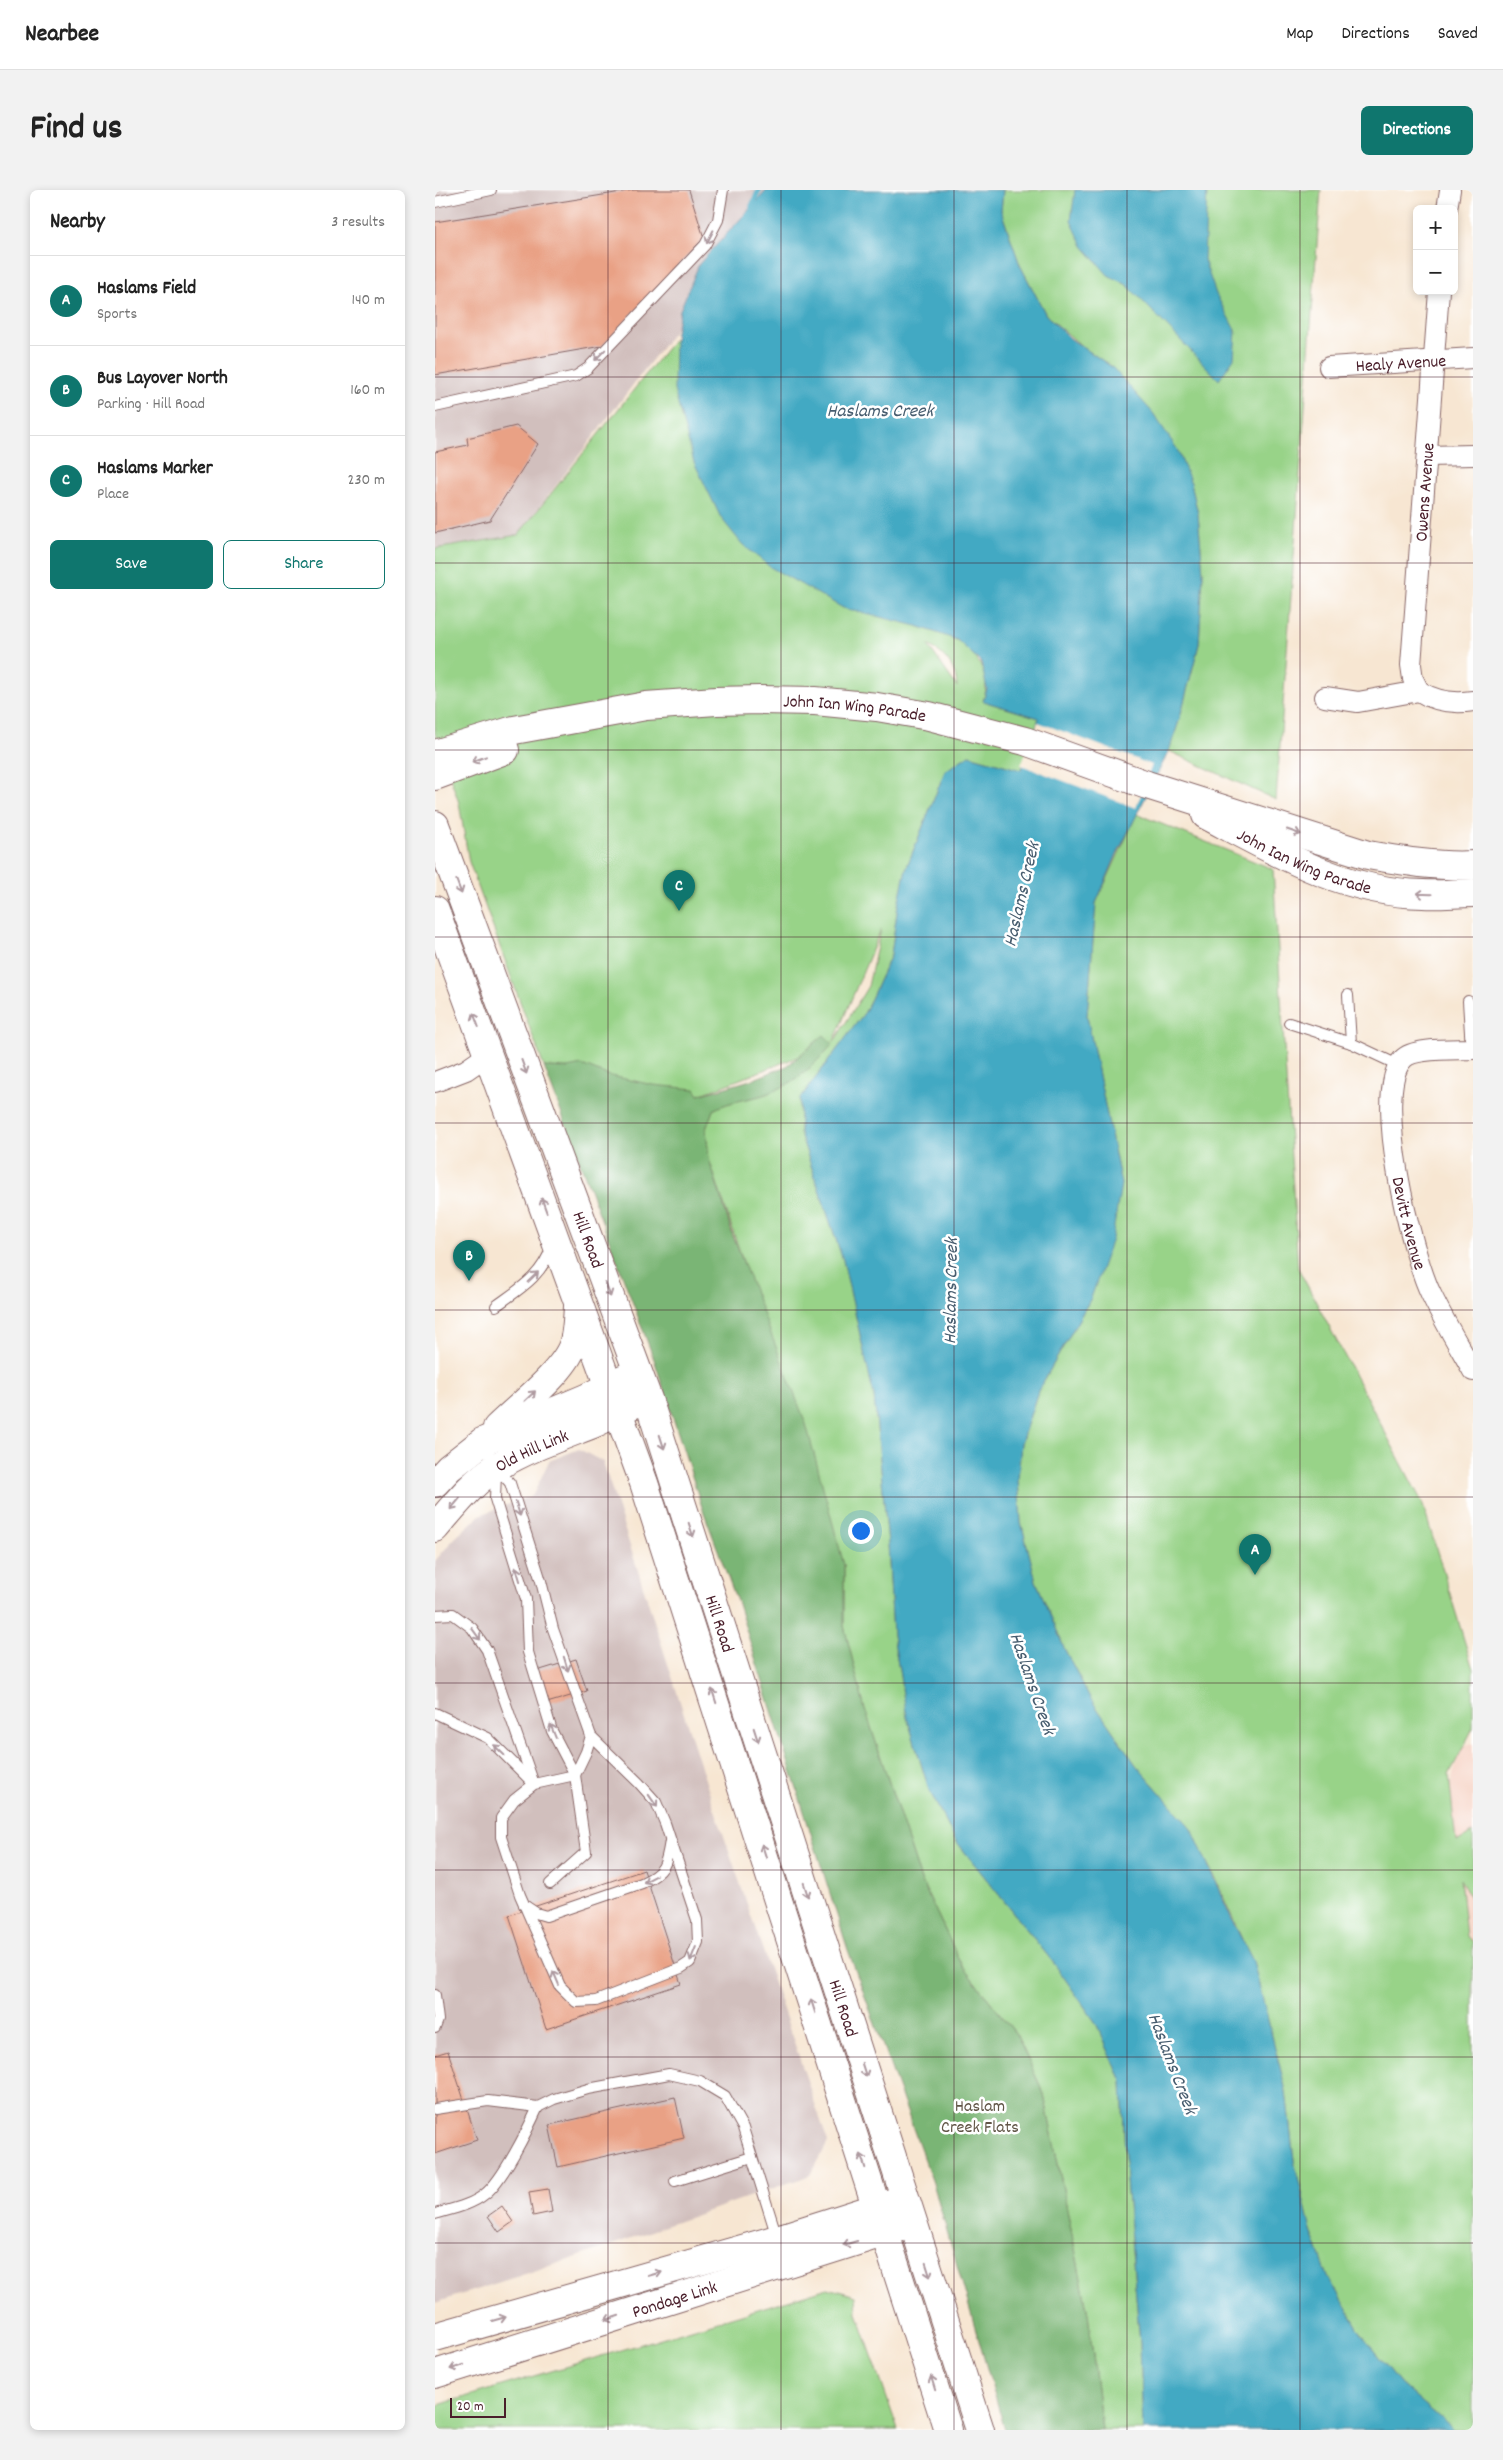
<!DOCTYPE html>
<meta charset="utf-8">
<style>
body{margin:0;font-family:Dekko,sans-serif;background:#f2f2f2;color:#222}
.controls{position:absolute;right:15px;top:15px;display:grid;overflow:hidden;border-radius:8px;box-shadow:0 2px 8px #0003}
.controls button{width:45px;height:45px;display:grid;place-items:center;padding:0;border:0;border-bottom:1px solid #e0e0e0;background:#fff;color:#222;font:25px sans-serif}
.scale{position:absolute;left:15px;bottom:12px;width:56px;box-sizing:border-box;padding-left:5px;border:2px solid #4a1f2b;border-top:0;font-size:14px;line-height:18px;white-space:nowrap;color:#4a1f2b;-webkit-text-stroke:4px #fff;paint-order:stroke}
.you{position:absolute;left:425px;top:1340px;width:18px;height:18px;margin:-12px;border:4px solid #fff;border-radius:50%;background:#1a73e8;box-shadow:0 0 0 8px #1a73e833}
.badge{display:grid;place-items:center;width:32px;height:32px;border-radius:50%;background:#0f766e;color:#fff;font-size:16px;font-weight:700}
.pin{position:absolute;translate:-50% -41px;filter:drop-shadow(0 1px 2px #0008)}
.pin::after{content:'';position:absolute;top:26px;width:18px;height:15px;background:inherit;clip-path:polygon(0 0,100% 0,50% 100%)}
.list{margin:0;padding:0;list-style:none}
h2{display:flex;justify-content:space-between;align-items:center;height:65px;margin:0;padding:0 20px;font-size:21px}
h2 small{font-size:16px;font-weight:400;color:#767676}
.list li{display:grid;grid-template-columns:32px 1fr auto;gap:15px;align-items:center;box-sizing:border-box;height:90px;padding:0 20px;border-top:1px solid #e0e0e0}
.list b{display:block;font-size:19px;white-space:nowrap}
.list p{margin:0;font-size:16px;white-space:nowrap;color:#767676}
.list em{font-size:16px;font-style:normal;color:#767676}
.actions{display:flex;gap:10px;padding:15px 20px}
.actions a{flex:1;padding:11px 0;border:1px solid #0f766e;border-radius:8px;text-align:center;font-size:18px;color:#0f766e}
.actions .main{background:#0f766e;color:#fff}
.map{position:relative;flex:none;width:1038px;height:2240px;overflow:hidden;border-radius:8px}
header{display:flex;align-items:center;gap:30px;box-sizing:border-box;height:70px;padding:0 25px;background:#fff;border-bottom:1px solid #e0e0e0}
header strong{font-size:24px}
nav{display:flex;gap:28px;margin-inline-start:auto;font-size:18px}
.intro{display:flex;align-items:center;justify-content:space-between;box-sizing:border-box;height:120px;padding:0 30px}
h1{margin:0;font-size:35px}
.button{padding:12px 22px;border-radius:8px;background:#0f766e;color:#fff;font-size:18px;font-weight:700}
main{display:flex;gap:30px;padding:0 30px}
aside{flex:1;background:#fff;border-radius:8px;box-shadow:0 2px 8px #0003}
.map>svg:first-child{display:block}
.built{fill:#f6d2c3}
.industrial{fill:#d1bfbd}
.green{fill:#98d388;stroke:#71795a;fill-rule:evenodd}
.forest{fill:#7ab574;stroke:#626a50}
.water{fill:#43a9c3;stroke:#466477}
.pier{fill:#f7e6d2}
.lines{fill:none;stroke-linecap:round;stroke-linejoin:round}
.stream{stroke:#43a9c3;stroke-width:5.5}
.building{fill:#e9a185}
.lane-casing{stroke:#876565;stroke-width:12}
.street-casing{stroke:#876565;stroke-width:22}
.secondary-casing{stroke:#876565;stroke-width:30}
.lane{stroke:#fff;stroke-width:10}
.street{stroke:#fff;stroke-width:20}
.secondary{stroke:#fff;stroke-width:28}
.oneway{stroke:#ae9aa0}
.grid{fill:none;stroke:#4a1f2b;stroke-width:1;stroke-opacity:0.55}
.labels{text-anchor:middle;stroke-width:5;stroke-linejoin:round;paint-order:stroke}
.street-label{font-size:18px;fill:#4a1f2b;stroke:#fff}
.park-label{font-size:18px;fill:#615547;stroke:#fff}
.water-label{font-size:19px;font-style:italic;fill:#475d6f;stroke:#fff}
</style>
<header>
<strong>Nearbee</strong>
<nav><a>Map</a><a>Directions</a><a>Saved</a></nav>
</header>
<div class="intro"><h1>Find us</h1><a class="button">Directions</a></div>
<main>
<aside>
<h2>Nearby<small>3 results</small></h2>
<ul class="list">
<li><span class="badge">A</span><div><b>Haslams Field</b><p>Sports</p></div><em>140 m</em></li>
<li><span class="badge">B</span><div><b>Bus Layover North</b><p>Parking · Hill Road</p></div><em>160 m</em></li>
<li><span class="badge">C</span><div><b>Haslams Marker</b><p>Place</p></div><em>230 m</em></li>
</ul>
<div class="actions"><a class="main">Save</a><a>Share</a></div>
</aside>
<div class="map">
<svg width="1038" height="2240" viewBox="0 0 1038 2240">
<rect width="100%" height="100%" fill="#fff"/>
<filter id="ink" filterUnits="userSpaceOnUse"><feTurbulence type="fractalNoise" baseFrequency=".02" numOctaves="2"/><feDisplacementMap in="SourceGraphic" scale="10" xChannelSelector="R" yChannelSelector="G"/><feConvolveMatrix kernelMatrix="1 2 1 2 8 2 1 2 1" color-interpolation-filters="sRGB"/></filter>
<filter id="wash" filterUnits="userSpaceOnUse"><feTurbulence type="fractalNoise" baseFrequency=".0096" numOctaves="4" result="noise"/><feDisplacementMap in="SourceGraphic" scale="20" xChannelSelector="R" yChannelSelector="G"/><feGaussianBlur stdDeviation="1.12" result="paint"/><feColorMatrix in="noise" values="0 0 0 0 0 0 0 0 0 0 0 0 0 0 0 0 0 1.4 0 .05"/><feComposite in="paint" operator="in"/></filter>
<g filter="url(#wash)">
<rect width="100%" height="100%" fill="#f7e6d2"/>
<path class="built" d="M 1038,1553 L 1038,1754 L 1017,1718 L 1004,1636 L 1026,1556 Z"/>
<g class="industrial">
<path d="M 0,0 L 338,0 L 266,106 L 83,345 L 0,359 Z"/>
<path d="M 144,1259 L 168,1272 L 276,1608 L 393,1952 L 376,1985 L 142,2067 L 0,2113 L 0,1371 L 19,1349 L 45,1325 L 98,1305 L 114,1271 Z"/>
</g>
<g class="green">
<path d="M 568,0 L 886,0 L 841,610 L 734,561 L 744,531 L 764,454 L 768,383 L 763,324 L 756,293 L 677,177 L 649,158 L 611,125 L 585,75 L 566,21 Z"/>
<path d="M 240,148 L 246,227 L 482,436 C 494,441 513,443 523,451 C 543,465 557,487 548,511 L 604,528 L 586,580 L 534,565 L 510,581 L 471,679 L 463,715 L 456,765 L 430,822 L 365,909 L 365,943 L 408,1070 L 439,1206 L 453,1353 L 458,1445 L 472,1527 L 494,1600 L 521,1651 L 621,1776 L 661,1833 L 687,1891 L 691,1990 L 705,2153 L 708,2240 L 667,2240 L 653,2124 L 609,1904 L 581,1844 L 527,1776 L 486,1690 L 429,1516 L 409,1436 L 409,1375 L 274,969 L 271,939 L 278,920 L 290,913 L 334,903 L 396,854 L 264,905 L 109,877 L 34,672 L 24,613 L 0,543 L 0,359 L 83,345 ZM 493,455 C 510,464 521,477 522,497 ZM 446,739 L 433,796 L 399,852 L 399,851 Z"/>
<path d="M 702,624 L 838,679 L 863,1078 L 987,1312 L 1038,1479 L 1038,1538 L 1014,1585 L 1021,1652 L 1038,1643 L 1038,1713 L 1025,1689 L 1031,1746 L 1038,1752 L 1038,2240 L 1019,2240 L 966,2194 L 931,2151 L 893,2087 L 876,2040 L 859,1971 L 851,1901 L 819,1776 L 777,1682 L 749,1630 L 701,1575 L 655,1508 L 630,1460 L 601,1391 L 586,1332 L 583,1290 L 586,1253 L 603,1201 L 656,1108 L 686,994 L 652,826 L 661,713 Z"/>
<path d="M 393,2098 L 421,2106 L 422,2123 L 463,2240 L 0,2240 L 0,2216 Z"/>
</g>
<path class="forest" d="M 389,845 L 398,854 C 377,877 364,891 334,903 C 316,910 296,910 278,920 L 271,939 L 274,969 L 298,1046 L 371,1234 L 409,1375 L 409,1436 L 429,1516 L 486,1690 L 527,1776 L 581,1844 L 609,1904 L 653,2124 L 667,2240 L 570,2240 L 498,1993 L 413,1760 L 303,1414 L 267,1317 L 220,1172 L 109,877 L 132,878 L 147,875 L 172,885 L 218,895 L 260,899 L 264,905 L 319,889 L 352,876 Z"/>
<g class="water">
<path d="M 332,0 L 568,0 L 566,21 L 585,75 L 611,125 L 636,149 L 677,177 L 718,223 L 742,259 L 756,293 L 763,324 L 768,383 L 764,454 L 744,531 L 734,561 L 682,664 L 661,713 L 652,826 L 686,994 L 677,1049 L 656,1108 L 603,1201 L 586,1253 L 583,1290 L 586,1332 L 601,1391 L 630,1460 L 655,1508 L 701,1575 L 757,1639 L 799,1734 L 818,1771 L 851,1901 L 859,1971 L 876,2040 L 893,2087 L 931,2151 L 966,2194 L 1019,2240 L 708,2240 L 705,2153 L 691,1990 L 687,1891 L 661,1833 L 621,1776 L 521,1651 L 494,1600 L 472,1527 L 458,1445 L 453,1353 L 439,1206 L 408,1070 L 365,943 L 365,909 L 430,822 L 456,765 L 463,715 L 471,679 L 510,581 L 534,565 L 586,580 L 604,528 L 548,511 L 552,499 L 546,472 L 522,450 L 482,436 L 408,418 L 335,377 L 307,354 L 286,328 L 259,272 L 239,200 L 240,148 L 245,120 L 264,74 Z"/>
<path d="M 640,0 L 772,0 L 769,70 L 781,104 L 801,142 L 799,168 L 784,190 L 692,95 L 673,85 L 648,56 L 636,31 Z"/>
</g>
<path class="pier" d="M 603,532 L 717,575 L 701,618 L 586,575 Z"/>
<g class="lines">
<path class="stream" d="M 317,24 L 317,16 L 324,0"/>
</g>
<g id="blocks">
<g class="building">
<path d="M 199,0 L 254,0 L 269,48 L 167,156 L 0,185 L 0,32 Z"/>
<path d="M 81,236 L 103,254 L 55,330 L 0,343 L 0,262 L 33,255 L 32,248 Z"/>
<path d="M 141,1469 L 152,1501 L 112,1513 L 102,1481 Z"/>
<path d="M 209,1680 L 246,1794 L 111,1839 L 74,1725 Z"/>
<path d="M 13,1861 L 42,1950 L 0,1964 L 0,1865 Z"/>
<path d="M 240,1907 L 249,1948 L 123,1977 L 114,1935 Z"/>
<path d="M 113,1999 L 117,2022 L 98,2026 L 94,2002 Z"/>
<path d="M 67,2016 L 78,2032 L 64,2042 L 53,2026 Z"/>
</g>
</g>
</g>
<g filter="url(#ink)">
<use href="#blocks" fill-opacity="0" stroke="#876565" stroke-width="1"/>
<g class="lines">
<g class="lane-casing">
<g id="lane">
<path d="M 0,12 L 56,0"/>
<path d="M 0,217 L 141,186 L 153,178 L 270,55 L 283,30 L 288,0"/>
<path d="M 913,805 L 916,853"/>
<path d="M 1033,811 L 1036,859"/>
<path d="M 854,833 L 916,853 L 963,875"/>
<path d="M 61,1116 C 86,1098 107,1086 117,1056"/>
<path d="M 48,1253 L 61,1277 L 75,1293 L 106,1391 L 118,1439 L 156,1546 L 204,1593 L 221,1612 L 230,1633 L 262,1730 L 263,1752 L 255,1772 L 246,1778 L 161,1811 L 141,1812 L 125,1796 L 85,1705 L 66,1647 L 66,1628 L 79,1610 L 99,1594 L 140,1585 L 151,1562 L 156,1546"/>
<path d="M 61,1283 L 60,1309 L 91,1409 L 93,1462 L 117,1541 L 140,1585 L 151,1662 L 115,1694"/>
<path d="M 0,1425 L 18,1424 L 37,1438 L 52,1460 L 99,1594"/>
<path d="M 0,1523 L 53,1548 L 96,1591"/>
<path d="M 89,1715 L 101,1723 L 111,1726 L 207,1693 C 230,1682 231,1676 235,1651"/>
<path d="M 0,1805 L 3,1830 L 0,1838"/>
<path d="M 0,1919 L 53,1911 L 103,1917 L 119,1909 L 153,1899 L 234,1884 L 265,1891 L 290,1906 L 308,1938 L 342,2047"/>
<path d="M 240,1991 L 317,1967"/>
<path d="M 0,2024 C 17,2019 37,2015 50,2004 C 68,1990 93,1939 103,1917"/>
</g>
</g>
<g class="street-casing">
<g id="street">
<path d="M 1012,19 L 1015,0"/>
<path id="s1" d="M 894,177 L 1038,168"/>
<path d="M 992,266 L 1038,265"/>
<path id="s2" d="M 984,501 L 978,489 L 976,475 L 1004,101"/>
<path d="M 890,507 L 923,512 L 984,501 C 1001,512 1018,514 1038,511"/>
<path id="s3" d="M 1038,859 C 1021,860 979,857 968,869 C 936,902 977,1065 996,1104 C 1009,1131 1024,1156 1038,1181"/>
<path d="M 0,892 L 31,880 L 54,864"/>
</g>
</g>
<g class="secondary-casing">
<g id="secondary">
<path id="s4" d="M 0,564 L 79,540 L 211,516 L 281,511 L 325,510 L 380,511 L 442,517 L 494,526 L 590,551 L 712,595 L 933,665 C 968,671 1003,677 1038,675"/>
<path d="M 0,586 L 70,560"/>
<path id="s5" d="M 771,625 C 839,661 909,703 988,704 C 1005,705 1021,703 1038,703"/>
<path id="s6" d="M 0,635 L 213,1209 L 545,2240"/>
<path d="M 0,720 L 209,1293 L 513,2240"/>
<path d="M 62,1238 C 82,1218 129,1182 138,1155 C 142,1143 142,1130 143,1117"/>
<path d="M 0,1293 L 14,1278 L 47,1252 L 151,1208 L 190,1188"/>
<path id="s7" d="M 0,1338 C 19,1316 38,1291 63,1276 C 93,1258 125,1247 158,1234 C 172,1228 184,1220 199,1214"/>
<path d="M 0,2147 L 342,2049 L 459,2012"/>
<path id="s8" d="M 0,2184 L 467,2037"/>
</g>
</g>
<use href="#lane" class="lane"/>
<use href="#street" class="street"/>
<use href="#secondary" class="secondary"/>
</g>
<defs><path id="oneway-shaft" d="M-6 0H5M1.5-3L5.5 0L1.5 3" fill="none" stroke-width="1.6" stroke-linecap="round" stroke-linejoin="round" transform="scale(1.25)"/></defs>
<g class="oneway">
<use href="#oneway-shaft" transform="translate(275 47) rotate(117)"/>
<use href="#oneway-shaft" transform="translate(165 165) rotate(134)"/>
<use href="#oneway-shaft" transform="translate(44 569) rotate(159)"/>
<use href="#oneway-shaft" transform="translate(859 642) rotate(19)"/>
<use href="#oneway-shaft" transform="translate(24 697) rotate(69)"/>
<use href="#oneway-shaft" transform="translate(989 704) rotate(-178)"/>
<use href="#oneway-shaft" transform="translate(41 830) rotate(-111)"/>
<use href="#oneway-shaft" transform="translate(89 877) rotate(70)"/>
<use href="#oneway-shaft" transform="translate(109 1015) rotate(-110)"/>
<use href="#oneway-shaft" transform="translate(98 1087) rotate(-44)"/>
<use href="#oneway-shaft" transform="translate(173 1100) rotate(70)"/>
<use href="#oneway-shaft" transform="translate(95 1206) rotate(-43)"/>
<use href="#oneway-shaft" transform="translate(227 1252) rotate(72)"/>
<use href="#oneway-shaft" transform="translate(20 1314) rotate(130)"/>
<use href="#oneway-shaft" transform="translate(83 1319) rotate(73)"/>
<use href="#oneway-shaft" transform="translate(256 1340) rotate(72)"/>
<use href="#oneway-shaft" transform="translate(83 1384) rotate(-107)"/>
<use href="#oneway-shaft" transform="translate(41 1444) rotate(54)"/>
<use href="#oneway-shaft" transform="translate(131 1474) rotate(73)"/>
<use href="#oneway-shaft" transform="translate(279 1506) rotate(-108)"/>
<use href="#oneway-shaft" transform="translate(118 1541) rotate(-112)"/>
<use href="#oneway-shaft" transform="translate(321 1545) rotate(72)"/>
<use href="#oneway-shaft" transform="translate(64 1560) rotate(-136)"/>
<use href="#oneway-shaft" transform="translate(218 1611) rotate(55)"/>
<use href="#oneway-shaft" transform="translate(329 1661) rotate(-108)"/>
<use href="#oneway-shaft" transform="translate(215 1689) rotate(152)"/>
<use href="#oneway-shaft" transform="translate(371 1700) rotate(72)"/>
<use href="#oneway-shaft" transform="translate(258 1764) rotate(112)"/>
<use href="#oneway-shaft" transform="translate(121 1788) rotate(-113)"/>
<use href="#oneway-shaft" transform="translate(378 1816) rotate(-108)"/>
<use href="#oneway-shaft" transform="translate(429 1880) rotate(72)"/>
<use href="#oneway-shaft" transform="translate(428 1971) rotate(-108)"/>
<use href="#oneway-shaft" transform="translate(415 2053) rotate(164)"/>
<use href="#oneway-shaft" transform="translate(493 2080) rotate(72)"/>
<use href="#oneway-shaft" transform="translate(220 2084) rotate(-16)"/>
<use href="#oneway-shaft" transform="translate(177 2128) rotate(162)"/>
<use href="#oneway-shaft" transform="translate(64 2129) rotate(-16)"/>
<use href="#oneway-shaft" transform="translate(22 2177) rotate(162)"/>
<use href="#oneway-shaft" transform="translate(498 2193) rotate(-107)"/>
</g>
</g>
<path class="grid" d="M 173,0 L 173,2240M 346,0 L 346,2240M 519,0 L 519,2240M 692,0 L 692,2240M 865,0 L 865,2240M 0,187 L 1038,187M 0,373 L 1038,373M 0,560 L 1038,560M 0,747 L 1038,747M 0,933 L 1038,933M 0,1120 L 1038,1120M 0,1307 L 1038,1307M 0,1493 L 1038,1493M 0,1680 L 1038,1680M 0,1867 L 1038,1867M 0,2053 L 1038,2053"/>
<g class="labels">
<g class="street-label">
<text dy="6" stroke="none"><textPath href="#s1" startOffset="72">Healy Avenue</textPath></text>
<text dy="6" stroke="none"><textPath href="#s2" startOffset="201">Owens Avenue</textPath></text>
<text dy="6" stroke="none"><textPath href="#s4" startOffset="426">John Ian Wing Parade</textPath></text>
<text dy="6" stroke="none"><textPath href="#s5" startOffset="109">John Ian Wing Parade</textPath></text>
<text dy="6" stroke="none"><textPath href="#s3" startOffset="240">Devitt Avenue</textPath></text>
<text dy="6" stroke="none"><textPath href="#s6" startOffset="442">Hill Road</textPath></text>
<text dy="6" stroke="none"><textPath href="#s7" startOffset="126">Old Hill Link</textPath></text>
<text dy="6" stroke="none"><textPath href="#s6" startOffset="848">Hill Road</textPath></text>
<text dy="6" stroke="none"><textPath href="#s6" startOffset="1252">Hill Road</textPath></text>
<text dy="6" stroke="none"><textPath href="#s8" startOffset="251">Pondage Link</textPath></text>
</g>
<g class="park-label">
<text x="545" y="1921">Haslam<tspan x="545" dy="21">Creek Flats</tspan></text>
</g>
<g class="water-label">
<text x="445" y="226">Haslams Creek</text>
<text transform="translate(585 704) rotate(-77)" y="7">Haslams Creek</text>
<text transform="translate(514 1101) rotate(-89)" y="7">Haslams Creek</text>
<text transform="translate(599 1493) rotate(71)" y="7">Haslams Creek</text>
<text transform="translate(739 1873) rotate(69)" y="7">Haslams Creek</text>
</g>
</g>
</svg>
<div class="controls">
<button>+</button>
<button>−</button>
</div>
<div class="scale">20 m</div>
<div class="you"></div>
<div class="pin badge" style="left:820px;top:1385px">A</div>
<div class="pin badge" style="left:34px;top:1091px">B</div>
<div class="pin badge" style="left:244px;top:721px">C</div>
</div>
</main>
